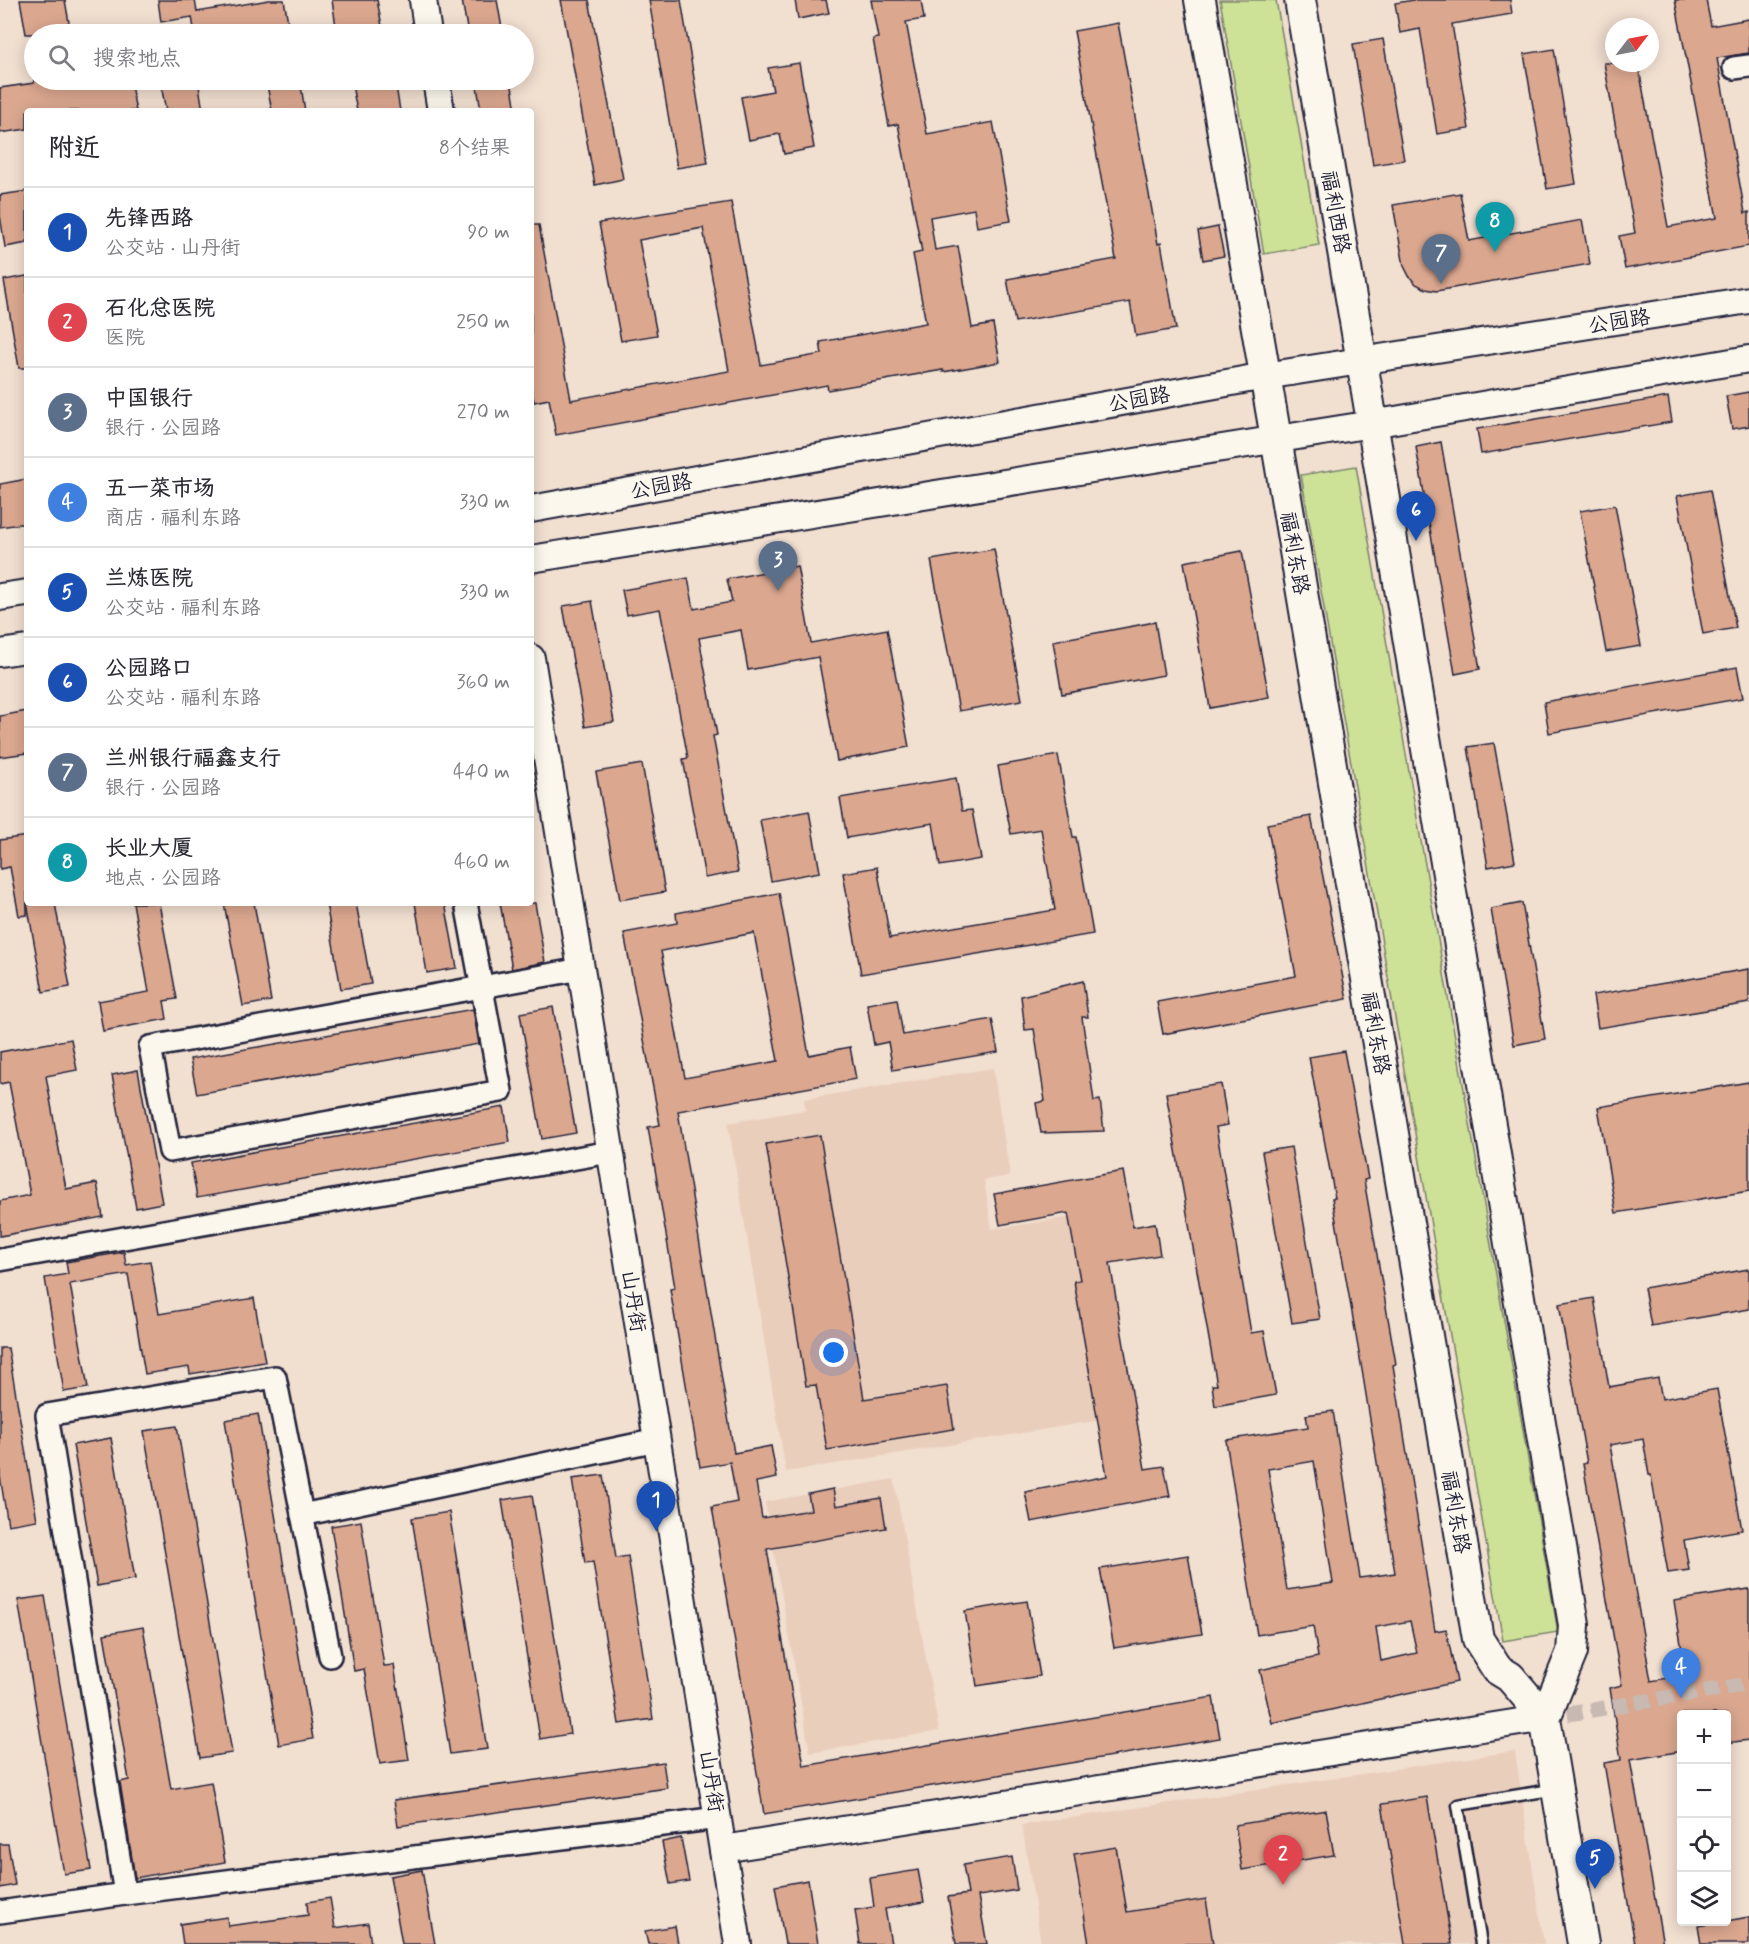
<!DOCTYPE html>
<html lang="zh">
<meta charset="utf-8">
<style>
body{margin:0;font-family:Mynerve,"LXGW WenKai TC",sans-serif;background:#f7f7f7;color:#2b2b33}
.controls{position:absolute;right:18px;bottom:18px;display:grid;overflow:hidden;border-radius:6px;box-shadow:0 3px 15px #0003}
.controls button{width:54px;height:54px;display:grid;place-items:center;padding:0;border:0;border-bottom:2px solid #e1e1e2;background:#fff;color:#2b2b33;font:30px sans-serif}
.compass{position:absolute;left:1605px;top:18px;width:54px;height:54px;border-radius:50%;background:#fff;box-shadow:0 3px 15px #0003;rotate:58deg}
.you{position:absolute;left:834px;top:1353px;width:21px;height:21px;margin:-15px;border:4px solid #fff;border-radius:50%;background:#1a73e8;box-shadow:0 0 0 9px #1a73e833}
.badge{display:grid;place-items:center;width:39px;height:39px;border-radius:50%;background:#111827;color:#fff;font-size:20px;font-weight:700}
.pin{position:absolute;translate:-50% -50px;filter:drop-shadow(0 2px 3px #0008)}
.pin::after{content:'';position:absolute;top:32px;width:21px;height:18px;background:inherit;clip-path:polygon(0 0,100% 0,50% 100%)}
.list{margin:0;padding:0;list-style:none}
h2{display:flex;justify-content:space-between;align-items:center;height:78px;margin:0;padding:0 24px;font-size:26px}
h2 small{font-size:20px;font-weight:400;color:#7c7c81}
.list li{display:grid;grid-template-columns:39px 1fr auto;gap:18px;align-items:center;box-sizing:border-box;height:90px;padding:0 24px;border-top:2px solid #e1e1e2}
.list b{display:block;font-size:22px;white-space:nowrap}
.list p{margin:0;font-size:20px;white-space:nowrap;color:#7c7c81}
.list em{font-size:20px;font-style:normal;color:#7c7c81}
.icon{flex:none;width:33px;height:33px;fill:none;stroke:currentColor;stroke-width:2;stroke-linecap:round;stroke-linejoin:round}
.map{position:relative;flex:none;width:1749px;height:1944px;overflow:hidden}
.search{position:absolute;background:#fff;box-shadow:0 3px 15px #0003;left:24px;top:24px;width:510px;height:66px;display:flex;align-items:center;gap:15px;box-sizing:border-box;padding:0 21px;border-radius:33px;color:#7c7c81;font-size:22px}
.panel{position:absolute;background:#fff;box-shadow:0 3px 15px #0003;left:24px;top:108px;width:510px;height:798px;border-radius:6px}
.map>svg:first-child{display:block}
.built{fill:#eacebc}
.green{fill:#cde297;stroke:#788269;stroke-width:1.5}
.building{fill:#dba78f;stroke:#22223b;stroke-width:1.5;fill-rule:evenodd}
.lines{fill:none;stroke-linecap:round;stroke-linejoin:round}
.pedestrian-tunnel{stroke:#c8b9b2;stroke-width:15;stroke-dasharray:15 8;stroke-linecap:butt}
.service-casing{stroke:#22223b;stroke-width:15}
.minor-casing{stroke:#22223b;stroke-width:26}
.tertiary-casing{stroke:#22223b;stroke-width:30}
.secondary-casing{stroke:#22223b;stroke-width:34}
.service{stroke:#fbf7ec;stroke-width:10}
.minor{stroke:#fbf7ec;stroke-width:21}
.tertiary{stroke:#fbf7ec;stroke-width:26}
.secondary{stroke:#fbf7ec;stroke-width:30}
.labels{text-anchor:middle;stroke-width:4.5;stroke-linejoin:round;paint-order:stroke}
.street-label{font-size:21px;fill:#22223b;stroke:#fbf7ec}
</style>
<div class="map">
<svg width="1749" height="1944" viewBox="0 0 1749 1944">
<rect width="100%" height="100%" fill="#f1dfd0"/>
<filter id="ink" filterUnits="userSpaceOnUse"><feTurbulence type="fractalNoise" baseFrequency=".0167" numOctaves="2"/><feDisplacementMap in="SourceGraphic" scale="12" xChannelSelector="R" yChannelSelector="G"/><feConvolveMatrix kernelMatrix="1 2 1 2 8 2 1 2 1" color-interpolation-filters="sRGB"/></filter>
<g filter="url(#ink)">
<g class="built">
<path d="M 993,1068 L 1010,1176 L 984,1180 L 992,1229 L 1091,1214 L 1125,1416 L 786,1472 L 728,1123 L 806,1110 L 804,1099 Z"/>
<path d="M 894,1479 L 939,1731 L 810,1753 L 765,1502 Z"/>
<path d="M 1515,1751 L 1544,1944 L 1041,1944 L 1022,1825 Z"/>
</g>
<g class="green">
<path d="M 1220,0 L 1276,0 L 1319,245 L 1264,254 Z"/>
<path d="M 1356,466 L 1558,1632 L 1503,1641 L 1301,475 Z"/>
</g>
<g class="building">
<path d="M 20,0 L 65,0 L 71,34 L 26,34 Z"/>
<path d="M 158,0 L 195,0 L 197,12 L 269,0 L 284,0 L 290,33 L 195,34 L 192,17 L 161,22 Z"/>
<path d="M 332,0 L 377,0 L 382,26 L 337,33 Z"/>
<path d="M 462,0 L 497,0 L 503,34 L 468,34 Z"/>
<path d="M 561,0 L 589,0 L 623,179 L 595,185 Z"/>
<path d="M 649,0 L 681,0 L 708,163 L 677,168 Z"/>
<path d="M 795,0 L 826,0 L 829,13 L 798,19 Z"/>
<path d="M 871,0 L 921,0 L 924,19 L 906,22 L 927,134 L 993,122 L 1011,221 L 977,227 L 974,209 L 930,217 L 935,250 L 958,246 L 972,328 L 993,324 L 1000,362 L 943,372 L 943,370 L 828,390 L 827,385 L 556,435 L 549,399 L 534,402 L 531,387 L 531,225 L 539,225 L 571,400 L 729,371 L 703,228 L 639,240 L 657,335 L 621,341 L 599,223 L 731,202 L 761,365 L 822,354 L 820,342 L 926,323 L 913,254 L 922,252 L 898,124 L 889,126 L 873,39 L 878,38 Z"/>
<path d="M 1414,0 L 1510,0 L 1512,14 L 1452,24 L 1469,129 L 1437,134 L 1420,29 L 1400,33 L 1395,3 Z"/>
<path d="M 1675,0 L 1706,0 L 1711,26 L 1749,19 L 1749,53 L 1717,58 L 1745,213 L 1749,212 L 1749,246 L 1625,269 L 1619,236 L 1635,233 L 1604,63 L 1638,63 L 1668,227 L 1717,218 Z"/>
<path d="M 1118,23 L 1158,244 L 1161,243 L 1176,329 L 1136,336 L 1130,302 L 1015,322 L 1007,279 L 1116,259 L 1074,31 Z"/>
<path d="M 1383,39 L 1404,160 L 1373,165 L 1353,44 Z"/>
<path d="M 1554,49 L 1576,184 L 1547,189 L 1524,54 Z"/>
<path d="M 799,63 L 814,148 L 784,154 L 780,134 L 749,140 L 741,97 L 773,91 L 768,68 Z"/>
<path d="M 34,80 L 130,80 L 136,111 L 27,111 L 27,129 L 0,133 L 0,88 L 34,83 Z"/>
<path d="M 160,80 L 198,80 L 203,111 L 166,111 Z"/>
<path d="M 266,80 L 300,80 L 305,111 L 272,111 Z"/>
<path d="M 351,80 L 395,80 L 400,111 L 357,111 Z"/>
<path d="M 476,80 L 511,80 L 516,111 L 481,111 Z"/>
<path d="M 27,191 L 27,243 L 5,247 L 0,215 L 0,195 Z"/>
<path d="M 1460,193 L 1469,241 L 1582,220 L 1590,264 L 1436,291 L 1426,289 L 1416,284 L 1409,276 L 1404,266 L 1393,205 Z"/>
<path d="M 1218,227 L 1224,256 L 1203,260 L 1198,231 Z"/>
<path d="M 27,276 L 27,368 L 19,368 L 4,280 Z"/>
<path d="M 1749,392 L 1749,426 L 1732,429 L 1726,396 Z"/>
<path d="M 1668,397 L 1672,422 L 1481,454 L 1477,429 Z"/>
<path d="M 1441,442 L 1480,669 L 1455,674 L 1416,447 Z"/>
<path d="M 27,479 L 27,523 L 0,527 L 0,484 Z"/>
<path d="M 1710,490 L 1736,628 L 1703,634 L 1677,496 Z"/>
<path d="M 1615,505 L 1641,646 L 1606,652 L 1580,511 Z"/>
<path d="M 994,549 L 1022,700 L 959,711 L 931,560 Z"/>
<path d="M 1242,551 L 1269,697 L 1210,708 L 1184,562 Z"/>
<path d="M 797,566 L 811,643 L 887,629 L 909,747 L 837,761 L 818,657 L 748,670 L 741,630 L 699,638 L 717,735 L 713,736 L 738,872 L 705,878 L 683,759 L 688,758 L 660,609 L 627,615 L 622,590 L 688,578 L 694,609 L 732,602 L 727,579 Z"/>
<path d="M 592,601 L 614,722 L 585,727 L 563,606 Z"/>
<path d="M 1155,622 L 1164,675 L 1062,694 L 1053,641 Z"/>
<path d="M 1737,667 L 1743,698 L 1549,733 L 1544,702 Z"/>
<path d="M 27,711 L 27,753 L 0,757 L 0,716 Z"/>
<path d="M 1494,743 L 1515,862 L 1488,867 L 1468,747 Z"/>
<path d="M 1058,755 L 1073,837 L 1076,837 L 1093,934 L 861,974 L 843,873 L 877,867 L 890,938 L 1055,910 L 1041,829 L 1011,834 L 998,766 Z"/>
<path d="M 642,764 L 665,892 L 620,900 L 596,772 Z"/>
<path d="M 956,778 L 962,811 L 972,810 L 981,859 L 940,866 L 933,823 L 847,838 L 840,798 Z"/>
<path d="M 809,811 L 820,872 L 771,881 L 760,820 Z"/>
<path d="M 1311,816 L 1347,999 L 1163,1034 L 1157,1002 L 1296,976 L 1267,824 Z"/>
<path d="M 27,836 L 27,915 L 19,916 L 10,867 L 0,869 L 0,840 Z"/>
<path d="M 779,893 L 809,1055 L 850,1047 L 856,1079 L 678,1111 L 734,1453 L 771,1446 L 777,1478 L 756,1482 L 762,1518 L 811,1510 L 808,1494 L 833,1489 L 836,1506 L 881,1498 L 886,1528 L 767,1549 L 804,1766 L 1213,1697 L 1220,1738 L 764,1814 L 712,1507 L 737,1502 L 730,1462 L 700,1467 L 670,1289 L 675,1288 L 648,1127 L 660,1125 L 624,933 L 677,923 L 676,913 ZM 754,933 L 778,1061 L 685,1078 L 661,951 Z"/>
<path d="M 27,903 L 55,903 L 70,987 L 43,992 Z"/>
<path d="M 133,903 L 159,903 L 177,999 L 164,1001 L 167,1019 L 103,1031 L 98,1001 L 149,992 Z"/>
<path d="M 224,903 L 254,903 L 271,1001 L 243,1006 Z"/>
<path d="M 326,903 L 356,903 L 371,984 L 341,989 Z"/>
<path d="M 415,903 L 445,903 L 457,968 L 427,973 Z"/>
<path d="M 500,903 L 535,903 L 545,962 L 512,969 Z"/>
<path d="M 1522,903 L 1545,1039 L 1514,1045 L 1491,909 Z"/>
<path d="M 1749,969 L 1749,1003 L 1598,1028 L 1593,995 Z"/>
<path d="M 1083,981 L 1088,1017 L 1082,1017 L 1094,1101 L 1100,1100 L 1104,1131 L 1041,1133 L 1036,1103 L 1045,1101 L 1034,1029 L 1025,1030 L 1021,996 Z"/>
<path d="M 897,999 L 903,1035 L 992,1019 L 998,1052 L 893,1070 L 888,1042 L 874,1045 L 867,1004 Z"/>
<path d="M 553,1007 L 576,1133 L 542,1139 L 520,1013 Z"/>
<path d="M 473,1009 L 479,1044 L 197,1094 L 190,1059 Z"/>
<path d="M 71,1039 L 77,1070 L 46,1076 L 66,1189 L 97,1183 L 103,1217 L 0,1236 L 0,1201 L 30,1195 L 9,1082 L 0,1084 L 0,1052 Z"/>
<path d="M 1344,1051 L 1368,1179 L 1364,1180 L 1396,1364 L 1393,1365 L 1435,1631 L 1446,1629 L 1457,1682 L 1272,1723 L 1260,1670 L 1318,1657 L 1313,1626 L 1257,1635 L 1226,1440 L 1308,1427 L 1306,1415 L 1333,1411 L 1360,1578 L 1395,1573 L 1362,1370 L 1332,1198 L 1335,1198 L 1309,1057 ZM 1314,1461 L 1333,1583 L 1287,1590 L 1268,1469 ZM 1410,1621 L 1417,1653 L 1381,1661 L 1376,1627 Z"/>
<path d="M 138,1070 L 162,1203 L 136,1208 L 112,1075 Z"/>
<path d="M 1749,1082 L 1749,1191 L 1616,1213 L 1598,1107 Z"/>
<path d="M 1221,1084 L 1228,1125 L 1216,1127 L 1251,1333 L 1264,1331 L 1276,1395 L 1215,1406 L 1212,1385 L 1217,1385 L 1166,1093 Z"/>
<path d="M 504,1107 L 510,1142 L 197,1198 L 191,1163 Z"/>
<path d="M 820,1135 L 864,1399 L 947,1386 L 954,1429 L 827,1450 L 816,1385 L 806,1386 L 766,1144 Z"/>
<path d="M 1291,1147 L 1320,1319 L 1292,1323 L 1262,1152 Z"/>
<path d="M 1123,1171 L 1133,1227 L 1155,1223 L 1160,1255 L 1110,1263 L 1145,1469 L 1164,1466 L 1170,1496 L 1031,1522 L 1025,1492 L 1107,1476 L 1074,1281 L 1080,1280 L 1068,1213 L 1000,1225 L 994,1194 Z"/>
<path d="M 124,1252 L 126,1265 L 150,1261 L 159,1314 L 254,1298 L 265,1362 L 190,1374 L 189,1367 L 145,1374 L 128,1274 L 70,1284 L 88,1388 L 64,1392 L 45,1278 L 68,1274 L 66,1262 Z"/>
<path d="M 1749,1269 L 1749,1309 L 1651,1326 L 1644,1288 Z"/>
<path d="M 1594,1298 L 1609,1387 L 1658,1378 L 1662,1399 L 1717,1389 L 1742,1530 L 1684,1540 L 1689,1570 L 1668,1573 L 1651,1475 L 1649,1475 L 1643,1439 L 1610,1445 L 1651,1681 L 1686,1675 L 1674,1601 L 1749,1589 L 1749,1740 L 1726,1743 L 1726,1714 L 1682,1714 L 1682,1751 L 1630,1760 L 1663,1944 L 1635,1944 L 1604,1763 L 1621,1760 L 1610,1688 L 1622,1685 L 1583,1464 L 1587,1463 L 1559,1304 Z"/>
<path d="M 0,1348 L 8,1348 L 37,1520 L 8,1525 L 0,1476 Z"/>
<path d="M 258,1414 L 313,1739 L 279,1745 L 225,1420 Z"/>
<path d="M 177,1426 L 232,1753 L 200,1758 L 144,1431 Z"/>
<path d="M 111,1438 L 135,1579 L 97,1586 L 73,1445 Z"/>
<path d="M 603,1475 L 616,1558 L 628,1556 L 653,1719 L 619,1724 L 593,1562 L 585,1563 L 572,1479 Z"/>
<path d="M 532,1495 L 570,1734 L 540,1739 L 502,1500 Z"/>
<path d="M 449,1512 L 487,1749 L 450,1754 L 412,1518 Z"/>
<path d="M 361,1521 L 384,1666 L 394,1665 L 409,1760 L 380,1764 L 364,1669 L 354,1671 L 331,1526 Z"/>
<path d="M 1188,1555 L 1202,1634 L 1114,1648 L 1100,1569 Z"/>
<path d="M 45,1596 L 91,1870 L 64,1874 L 18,1600 Z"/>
<path d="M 1027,1601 L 1040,1676 L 977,1686 L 965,1611 Z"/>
<path d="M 143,1627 L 171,1789 L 211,1782 L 225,1862 L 135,1878 L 120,1782 L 129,1780 L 104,1634 Z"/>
<path d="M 663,1762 L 667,1788 L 398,1826 L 394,1800 Z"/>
<path d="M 1427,1797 L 1452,1944 L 1405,1944 L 1382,1804 Z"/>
<path d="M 1326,1810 L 1334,1855 L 1242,1870 L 1235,1825 Z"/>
<path d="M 681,1838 L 689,1881 L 670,1884 L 662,1842 Z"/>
<path d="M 0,1844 L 8,1844 L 15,1885 L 0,1888 Z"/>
<path d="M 1116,1847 L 1127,1912 L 1206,1899 L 1213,1944 L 1089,1944 L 1074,1854 Z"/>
<path d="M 1012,1857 L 1017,1890 L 978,1896 L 987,1944 L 956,1944 L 948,1897 L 968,1894 L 963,1865 Z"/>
<path d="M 422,1870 L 435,1944 L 402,1944 L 390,1876 Z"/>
<path d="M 918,1870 L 924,1902 L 885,1909 L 891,1944 L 860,1944 L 855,1910 L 874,1907 L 870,1878 Z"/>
<path d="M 808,1880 L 818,1944 L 785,1944 L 775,1886 Z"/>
<path d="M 330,1898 L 335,1928 L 368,1923 L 371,1944 L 183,1944 L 180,1924 L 227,1917 L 228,1926 L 308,1915 L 307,1902 Z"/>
<path d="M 1749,1917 L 1749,1944 L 1701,1944 L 1698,1926 Z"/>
<path d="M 675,1926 L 678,1944 L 648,1944 L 645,1931 Z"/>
</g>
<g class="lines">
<path class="pedestrian-tunnel" d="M 1545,1718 L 1749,1684"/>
<g class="service-casing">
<path id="service" d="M 1481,1944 L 1458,1805 L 1557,1789"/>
</g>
<g class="minor-casing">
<g id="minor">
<path d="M 1734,68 L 1749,66"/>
<path d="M 466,903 L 501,1091 L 170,1151 L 150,1047 L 581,969"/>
<path d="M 0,1260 L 610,1152"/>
<path d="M 302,1515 L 657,1440"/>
<path d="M 125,1894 L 47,1415 L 275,1377 L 330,1656"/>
<path d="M 0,1912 L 125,1894 L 718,1818"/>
</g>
</g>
<g class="tertiary-casing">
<g id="tertiary">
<path d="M 423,0 L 428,34"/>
<path d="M 436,80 L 441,111"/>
<path d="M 531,509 L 1265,376 L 1749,300"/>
<path d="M 531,559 L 1372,424 L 1749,359"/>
<path d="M 0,597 L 27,593"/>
<path d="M 0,653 L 27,649"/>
<path d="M 531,658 L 738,1944"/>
<path d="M 723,1849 L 1545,1718"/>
</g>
</g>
<g class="secondary-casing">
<g id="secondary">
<path d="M 1200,0 L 1276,438 L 1478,1639 L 1497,1669 L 1510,1677 L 1545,1718"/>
<path d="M 1300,0 L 1362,362 L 1574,1625 L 1572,1652 L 1545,1718 L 1583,1944"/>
</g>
</g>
<use href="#service" class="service"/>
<use href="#minor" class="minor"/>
<use href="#tertiary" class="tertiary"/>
<use href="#secondary" class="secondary"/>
</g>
</g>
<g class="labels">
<g class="street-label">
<text transform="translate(1336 212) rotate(80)" y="7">福利西路</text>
<text transform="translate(1619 321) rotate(-9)" y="7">公园路</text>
<text transform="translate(1139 399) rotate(-10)" y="7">公园路</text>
<text transform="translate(661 486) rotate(-10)" y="7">公园路</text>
<text transform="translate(1295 553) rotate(80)" y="7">福利东路</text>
<text transform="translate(1376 1033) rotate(80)" y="7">福利东路</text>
<text transform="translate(634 1301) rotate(81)" y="7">山丹街</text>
<text transform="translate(1456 1512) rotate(80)" y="7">福利东路</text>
<text transform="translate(712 1781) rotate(81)" y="7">山丹街</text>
</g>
</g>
</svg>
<div class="controls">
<button>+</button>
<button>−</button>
<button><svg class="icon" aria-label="locate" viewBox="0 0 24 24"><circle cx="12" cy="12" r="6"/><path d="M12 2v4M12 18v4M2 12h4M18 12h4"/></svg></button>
<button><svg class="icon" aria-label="layers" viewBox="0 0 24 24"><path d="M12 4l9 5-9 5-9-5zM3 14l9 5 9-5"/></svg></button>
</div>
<svg class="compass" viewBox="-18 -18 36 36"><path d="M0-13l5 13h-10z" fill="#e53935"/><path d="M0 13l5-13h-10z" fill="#7c7c81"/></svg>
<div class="you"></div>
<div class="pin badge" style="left:656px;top:1531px;background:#1a4fb4">1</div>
<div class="pin badge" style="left:1283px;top:1885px;background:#e0444e">2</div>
<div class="pin badge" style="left:778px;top:591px;background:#5c6f8a">3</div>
<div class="pin badge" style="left:1681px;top:1698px;background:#3f7fe0">4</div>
<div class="pin badge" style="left:1595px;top:1889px;background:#1a4fb4">5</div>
<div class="pin badge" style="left:1416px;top:541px;background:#1a4fb4">6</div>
<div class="pin badge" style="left:1441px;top:284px;background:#5c6f8a">7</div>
<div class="pin badge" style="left:1495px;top:252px;background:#0f9aa8">8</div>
<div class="search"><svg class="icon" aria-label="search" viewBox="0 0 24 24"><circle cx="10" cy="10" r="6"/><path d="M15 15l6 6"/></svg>搜索地点</div>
<section class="panel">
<h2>附近<small>8个结果</small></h2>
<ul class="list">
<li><span class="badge" style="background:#1a4fb4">1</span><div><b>先锋西路</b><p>公交站 · 山丹街</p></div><em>90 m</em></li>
<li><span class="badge" style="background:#e0444e">2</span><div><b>石化总医院</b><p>医院</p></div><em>250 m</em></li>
<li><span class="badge" style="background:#5c6f8a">3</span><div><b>中国银行</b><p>银行 · 公园路</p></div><em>270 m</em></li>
<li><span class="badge" style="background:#3f7fe0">4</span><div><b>五一菜市场</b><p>商店 · 福利东路</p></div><em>330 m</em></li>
<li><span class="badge" style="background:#1a4fb4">5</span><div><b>兰炼医院</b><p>公交站 · 福利东路</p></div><em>330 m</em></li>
<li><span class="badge" style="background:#1a4fb4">6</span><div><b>公园路口</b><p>公交站 · 福利东路</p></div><em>360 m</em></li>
<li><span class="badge" style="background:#5c6f8a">7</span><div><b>兰州银行福鑫支行</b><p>银行 · 公园路</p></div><em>440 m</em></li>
<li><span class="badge" style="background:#0f9aa8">8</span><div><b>长业大厦</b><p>地点 · 公园路</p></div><em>460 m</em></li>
</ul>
</section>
</div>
